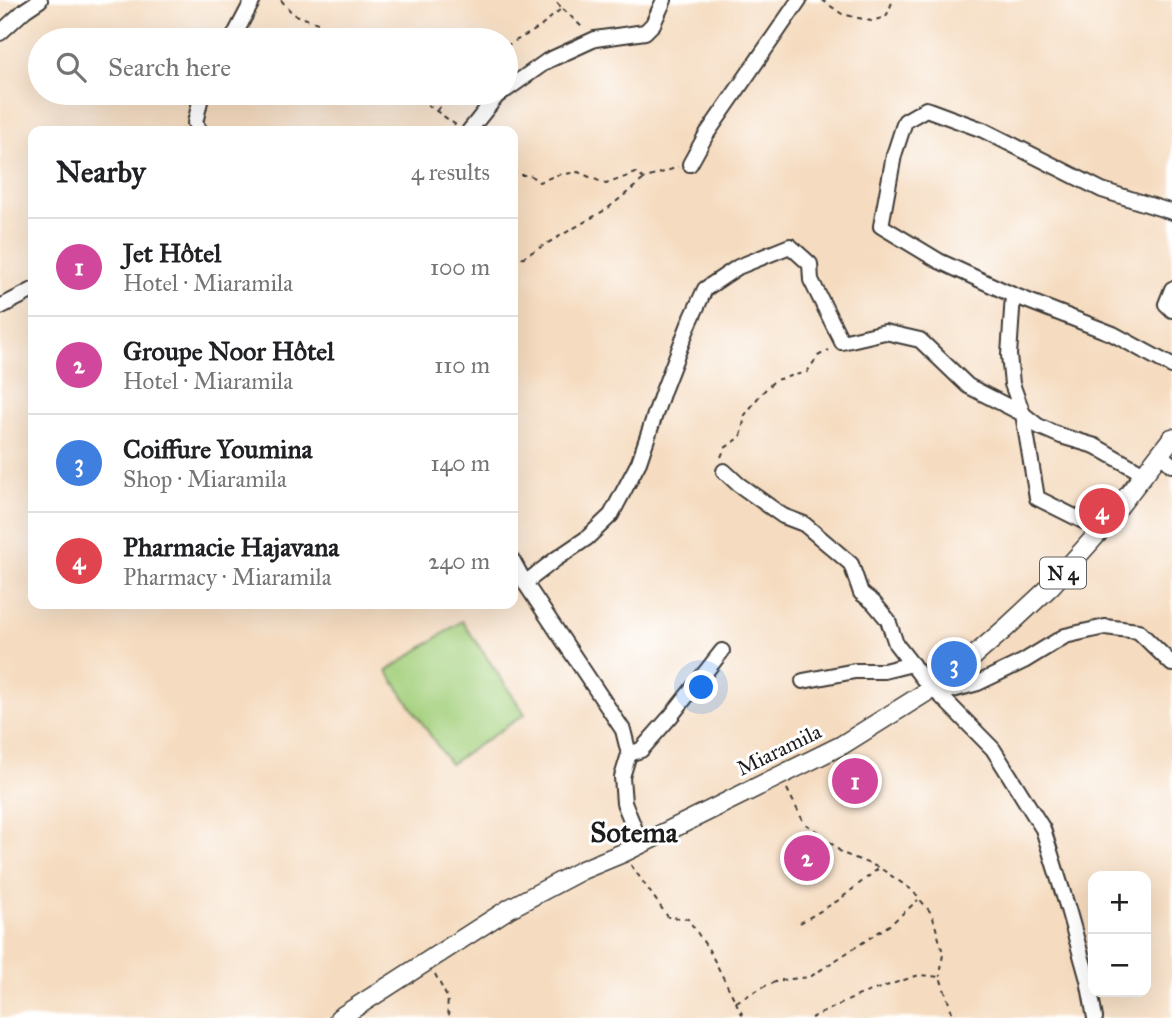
<!DOCTYPE html>
<meta charset="utf-8">
<style>
body{margin:0;font-family:"IM FELL Great Primer",serif;background:#f2f2f2;color:#202124}
.controls{position:absolute;right:21px;bottom:21px;display:grid;overflow:hidden;border-radius:14px;box-shadow:0 7px 28px #0002}
.controls button{width:63px;height:63px;display:grid;place-items:center;padding:0;border:0;border-bottom:2px solid #e0e0e0;background:#fff;color:#202124;font:35px sans-serif}
.you{position:absolute;left:702px;top:688px;width:24px;height:24px;margin:-18px;border:5px solid #fff;border-radius:50%;background:#1a73e8;box-shadow:0 0 0 10px #1a73e833}
.badge{display:grid;place-items:center;width:46px;height:46px;border-radius:50%;background:#111827;color:#fff;font-size:23px;font-weight:700}
.pin{position:absolute;translate:-50% -50%;border:4px solid #fff;box-shadow:0 2px 7px #0006}
.list{margin:0;padding:0;list-style:none}
h2{display:flex;justify-content:space-between;align-items:center;height:91px;margin:0;padding:0 28px;font-size:30px}
h2 small{font-size:23px;font-weight:400;color:#757577}
.list li{display:grid;grid-template-columns:46px 1fr auto;gap:21px;align-items:center;box-sizing:border-box;height:98px;padding:0 28px;border-top:2px solid #e0e0e0}
.list b{display:block;font-size:26px;white-space:nowrap}
.list p{margin:0;font-size:23px;white-space:nowrap;color:#757577}
.list em{font-size:23px;font-style:normal;color:#757577}
.icon{flex:none;width:38px;height:38px;fill:none;stroke:currentColor;stroke-width:2;stroke-linecap:round;stroke-linejoin:round}
.map{position:relative;flex:none;width:1172px;height:1018px;overflow:hidden}
.search{position:absolute;background:#fff;box-shadow:0 7px 28px #0002;left:28px;top:28px;width:490px;height:77px;display:flex;align-items:center;gap:18px;box-sizing:border-box;padding:0 24px;border-radius:38px;color:#757577;font-size:26px}
.panel{position:absolute;background:#fff;box-shadow:0 7px 28px #0002;left:28px;top:126px;width:490px;height:483px;border-radius:14px}
.map>svg:first-child{display:block}
.green{fill:#a4d07d;stroke:#60764c;stroke-width:2}
.lines{fill:none;stroke-linecap:round;stroke-linejoin:round}
.minor-casing{stroke:#3d3934;stroke-width:18}
.major-casing{stroke:#3d3934;stroke-width:21}
.path{stroke:#3d3934;stroke-width:2;stroke-dasharray:5 5;stroke-linecap:butt}
.minor{stroke:#fff;stroke-width:14}
.major{stroke:#fff;stroke-width:18}
.labels{text-anchor:middle;stroke-width:6;stroke-linejoin:round;paint-order:stroke}
.shield{fill:#fff;stroke:#606060;stroke-width:2}
.shield-label{font-size:19px;font-weight:bold;fill:#1c1c1c}
.street-label{font-size:21px;fill:#1c1c1c;stroke:#fff}
.district-label{font-size:28px;font-weight:bold;fill:#1c1c1c;stroke:#fff}
</style>
<div class="map">
<svg width="1172" height="1018" viewBox="0 0 1172 1018">
<rect width="100%" height="100%" fill="#fff"/>
<filter id="ink" filterUnits="userSpaceOnUse"><feTurbulence type="fractalNoise" baseFrequency=".0143" numOctaves="2"/><feDisplacementMap in="SourceGraphic" scale="14" xChannelSelector="R" yChannelSelector="G"/><feConvolveMatrix kernelMatrix="1 2 1 2 8 2 1 2 1" color-interpolation-filters="sRGB"/></filter>
<filter id="wash" filterUnits="userSpaceOnUse"><feTurbulence type="fractalNoise" baseFrequency=".00686" numOctaves="4" result="noise"/><feDisplacementMap in="SourceGraphic" scale="28" xChannelSelector="R" yChannelSelector="G"/><feGaussianBlur stdDeviation="1.57" result="paint"/><feColorMatrix in="noise" values="0 0 0 0 0 0 0 0 0 0 0 0 0 0 0 0 0 1.4 0 .05"/><feComposite in="paint" operator="in"/></filter>
<g filter="url(#wash)">
<rect width="100%" height="100%" fill="#f5dbbf"/>
<path class="green" d="M 462,621 L 525,714 L 450,764 L 387,671 Z"/>
</g>
<g filter="url(#ink)">
<g class="lines">
<g class="minor-casing">
<g id="minor">
<path d="M 0,33 L 25,10 L 40,0"/>
<path d="M 232,40 L 253,0"/>
<path d="M 506,90 L 547,61 L 595,39 L 645,32 L 653,24 L 664,0"/>
<path d="M 200,131 L 195,123 L 202,93"/>
<path d="M 469,131 L 497,96 L 501,93"/>
<path d="M 690,164 L 706,135 L 799,0"/>
<path d="M 1172,212 L 1102,190 L 983,130 L 926,109 L 905,121 L 894,155 L 881,226 L 939,261 L 1013,295 L 1113,334 L 1172,366"/>
<path d="M 1172,289 L 1166,304 L 1172,310"/>
<path d="M 1013,295 L 1009,355 L 1012,384 L 1023,414 L 1038,426 L 1061,436 L 1095,446 L 1144,474"/>
<path d="M 0,307 L 33,290"/>
<path d="M 1160,454 L 1172,465"/>
<path d="M 724,471 L 738,484 L 783,516 L 804,524 L 851,564 L 861,593 L 873,602 L 888,620 L 896,644 L 931,689"/>
<path d="M 513,561 L 525,583 L 623,730 L 629,754 L 622,777 L 624,803 L 641,844"/>
<path d="M 525,583 L 556,559 L 587,538 L 611,515 L 639,462 L 663,391 L 689,324 L 705,289 L 738,267 L 790,246 L 810,264 L 811,280 L 842,342 L 885,332 L 920,340 L 968,386 L 1023,414 L 1037,498 L 1101,530"/>
<path d="M 803,681 L 855,671 L 884,671 L 912,664"/>
<path d="M 933,688 L 993,749 L 1043,829 L 1068,909 L 1088,980 L 1095,1018"/>
<path d="M 938,694 L 978,683 L 1024,661 L 1065,636 L 1105,627 L 1138,631 L 1172,664"/>
<path d="M 629,754 L 641,750 L 671,716 L 722,651"/>
</g>
</g>
<g class="major-casing">
<path id="major" d="M 339,1018 L 510,908 L 582,870 L 623,853 L 842,745 L 933,688 L 959,669 L 1007,627 L 1051,586 L 1101,530 L 1172,438"/>
</g>
<g class="path">
<path d="M 281,0 L 293,14 L 345,33 L 357,40"/>
<path d="M 822,0 L 842,14 L 871,21 L 886,17 L 893,0"/>
<path d="M 563,9 L 584,29"/>
<path d="M 380,40 L 384,40"/>
<path d="M 506,46 L 539,28 L 562,8 L 554,0"/>
<path d="M 411,93 L 456,125"/>
<path d="M 437,110 L 453,93"/>
<path d="M 513,169 L 518,175 L 530,175 L 539,182 L 557,175 L 578,172 L 606,184 L 636,173 L 644,179 L 678,167"/>
<path d="M 513,263 L 607,209 L 644,179"/>
<path d="M 721,457 L 725,448 L 741,437 L 745,415 L 760,395 L 775,380 L 807,372 L 818,356 L 829,350"/>
<path d="M 787,789 L 804,823 L 821,834 L 842,853 L 880,868 L 912,890 L 932,914 L 943,953 L 940,977"/>
<path d="M 631,865 L 668,917 L 688,919 L 709,950 L 744,1018"/>
<path d="M 800,923 L 839,900 L 879,868"/>
<path d="M 435,974 L 448,999 L 447,1011 L 451,1018"/>
<path d="M 736,1002 L 769,984 L 782,980 L 810,977 L 891,924 L 918,900"/>
<path d="M 811,1018 L 862,994 L 919,975 L 940,977 L 954,1018"/>
</g>
<use href="#minor" class="minor"/>
<use href="#major" class="major"/>
</g>
</g>
<g class="labels">
<rect class="shield" x="1040" y="557.5" width="46" height="31" rx="5"/>
<g class="shield-label">
<text x="1063" y="580">N 4</text>
</g>
<g class="street-label">
<text transform="translate(779 750) rotate(-26)" y="7">Miaramila</text>
</g>
<g class="district-label">
<text x="634" y="842">Sotema</text>
</g>
</g>
</svg>
<div class="controls">
<button>+</button>
<button>−</button>
</div>
<div class="you"></div>
<div class="pin badge" style="left:855px;top:781px;background:#d1479c">1</div>
<div class="pin badge" style="left:807px;top:858px;background:#d1479c">2</div>
<div class="pin badge" style="left:954px;top:664px;background:#3f7fe0">3</div>
<div class="pin badge" style="left:1102px;top:511px;background:#e0444e">4</div>
<div class="search"><svg class="icon" aria-label="search" viewBox="0 0 24 24"><circle cx="10" cy="10" r="6"/><path d="M15 15l6 6"/></svg>Search here</div>
<section class="panel">
<h2>Nearby<small>4 results</small></h2>
<ul class="list">
<li><span class="badge" style="background:#d1479c">1</span><div><b>Jet Hôtel</b><p>Hotel · Miaramila</p></div><em>100 m</em></li>
<li><span class="badge" style="background:#d1479c">2</span><div><b>Groupe Noor Hôtel</b><p>Hotel · Miaramila</p></div><em>110 m</em></li>
<li><span class="badge" style="background:#3f7fe0">3</span><div><b>Coiffure Youmina</b><p>Shop · Miaramila</p></div><em>140 m</em></li>
<li><span class="badge" style="background:#e0444e">4</span><div><b>Pharmacie Hajavana</b><p>Pharmacy · Miaramila</p></div><em>240 m</em></li>
</ul>
</section>
</div>
